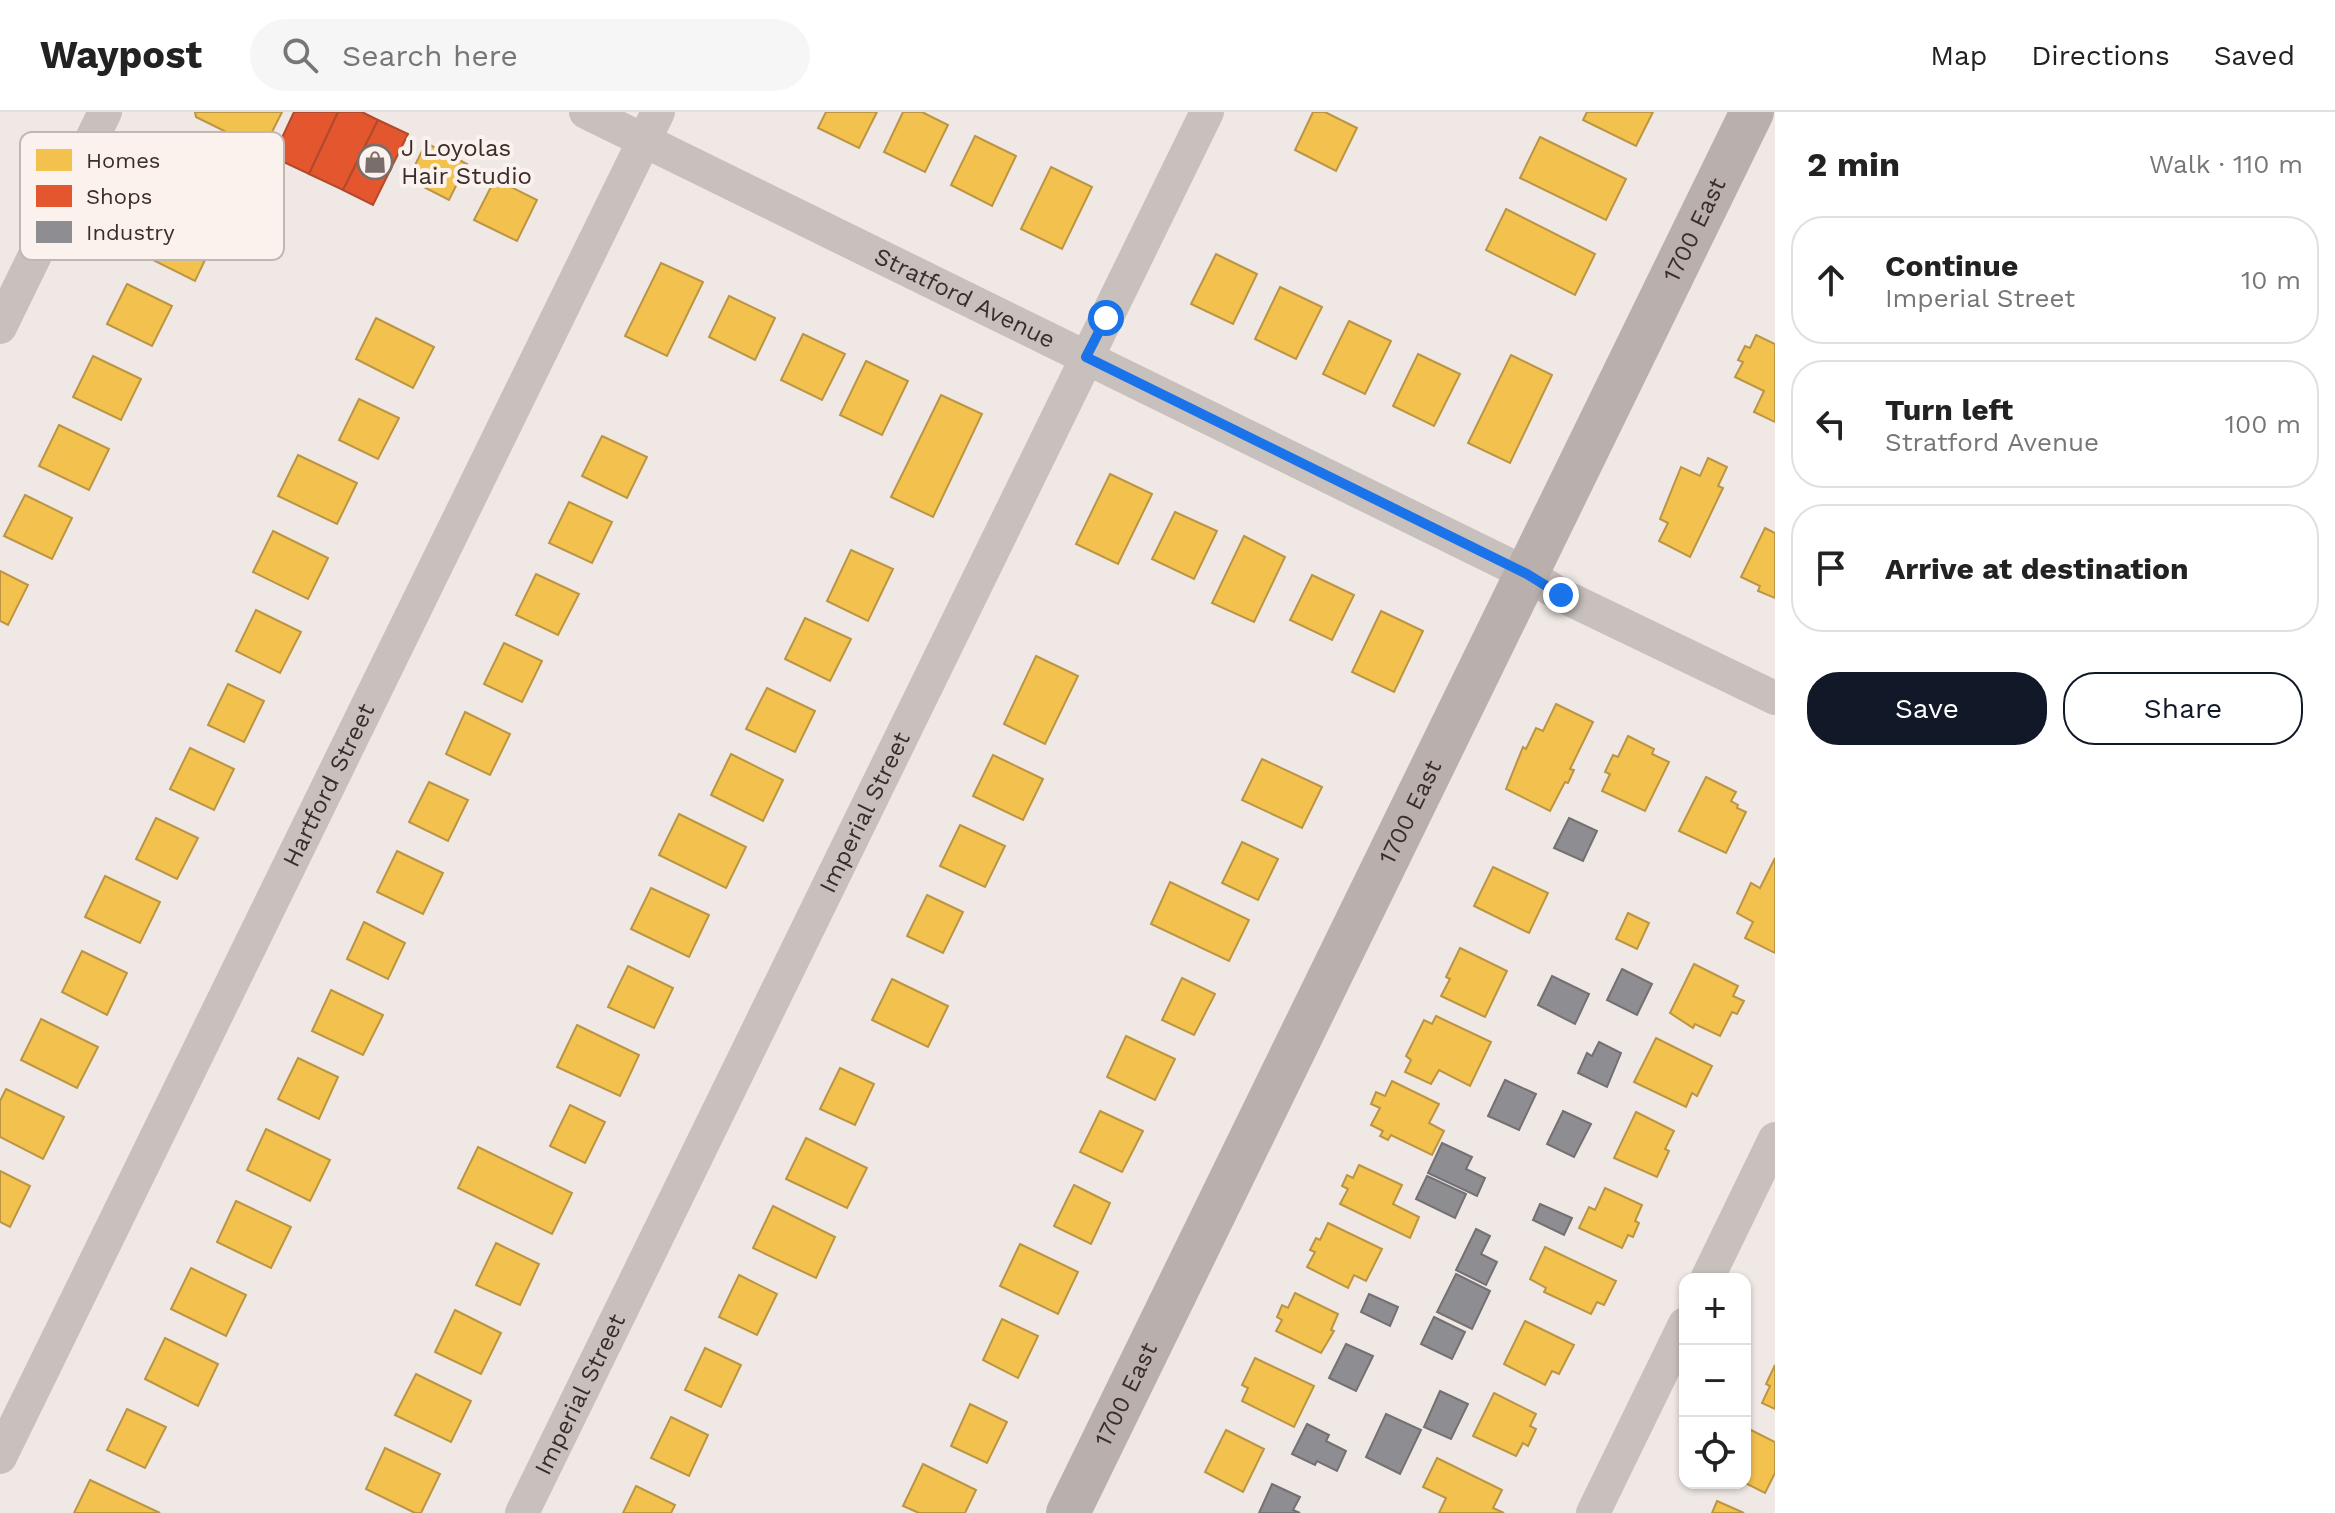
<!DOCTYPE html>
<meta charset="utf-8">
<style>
body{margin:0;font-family:"Work Sans",sans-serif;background:#f6f6f6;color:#222}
.controls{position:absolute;right:24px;bottom:24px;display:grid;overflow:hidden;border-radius:16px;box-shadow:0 2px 6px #0004}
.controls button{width:72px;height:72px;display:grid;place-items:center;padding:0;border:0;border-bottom:2px solid #e0e0e0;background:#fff;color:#222;font:40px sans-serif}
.stop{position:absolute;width:24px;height:24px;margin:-18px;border:6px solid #1a73e8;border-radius:50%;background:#fff}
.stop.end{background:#1a73e8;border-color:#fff;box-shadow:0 2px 8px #0008}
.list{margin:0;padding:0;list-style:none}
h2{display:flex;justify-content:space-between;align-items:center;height:104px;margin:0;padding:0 32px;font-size:34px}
h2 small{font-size:26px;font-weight:400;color:#767676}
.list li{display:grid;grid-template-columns:52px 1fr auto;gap:24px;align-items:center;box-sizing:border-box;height:128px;margin:0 16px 16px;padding:0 16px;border:2px solid #e0e0e0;border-radius:32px}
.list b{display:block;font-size:30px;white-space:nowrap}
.list p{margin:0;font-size:26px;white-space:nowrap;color:#767676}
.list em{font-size:26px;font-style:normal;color:#767676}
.actions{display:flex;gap:16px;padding:24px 32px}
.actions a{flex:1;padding:18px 0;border:2px solid #111827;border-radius:32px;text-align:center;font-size:28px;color:#111827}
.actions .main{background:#111827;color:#fff}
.icon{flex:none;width:44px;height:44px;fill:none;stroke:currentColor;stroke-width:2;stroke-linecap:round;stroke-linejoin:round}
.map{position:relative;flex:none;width:1775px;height:1401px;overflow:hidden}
header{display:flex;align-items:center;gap:48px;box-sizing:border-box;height:112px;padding:0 40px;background:#fff;border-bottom:2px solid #e0e0e0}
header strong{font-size:38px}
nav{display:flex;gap:44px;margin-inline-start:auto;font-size:28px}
.search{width:560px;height:72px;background:#f6f6f6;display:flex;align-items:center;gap:20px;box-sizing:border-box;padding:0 28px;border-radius:44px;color:#767676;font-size:30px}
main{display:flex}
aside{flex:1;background:#fff}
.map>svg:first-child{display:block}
.homes{fill:#f2c14e;stroke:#bb9543;stroke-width:2}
.shops{fill:#e4572e;stroke:#b14a2d;stroke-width:2}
.industry{fill:#8d8d92;stroke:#747073;stroke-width:2}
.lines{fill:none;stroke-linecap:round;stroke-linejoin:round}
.street{stroke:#c8c0bd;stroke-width:34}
.secondary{stroke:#b9b0ad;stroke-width:44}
.route{stroke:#1a73e8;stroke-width:10}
.labels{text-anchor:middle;stroke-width:8;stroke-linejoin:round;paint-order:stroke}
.poi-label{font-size:24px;fill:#3a2d2a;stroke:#fbf2ed;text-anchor:start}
.street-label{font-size:24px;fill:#3a2d2a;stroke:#fbf2ed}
.key{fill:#fbf2ed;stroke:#c1b7b2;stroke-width:2}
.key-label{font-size:22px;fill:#3a2d2a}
</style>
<header>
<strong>Waypost</strong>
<div class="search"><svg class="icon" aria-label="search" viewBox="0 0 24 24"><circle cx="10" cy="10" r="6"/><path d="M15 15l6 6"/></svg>Search here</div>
<nav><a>Map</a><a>Directions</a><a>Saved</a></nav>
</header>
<main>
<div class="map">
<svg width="1775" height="1401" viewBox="0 0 1775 1401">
<rect width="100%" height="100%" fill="#f0e8e4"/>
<g class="homes">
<path d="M 195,0 L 282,0 L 263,38 L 196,5 Z"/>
<path d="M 826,0 L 877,0 L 859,36 L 818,16 Z"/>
<path d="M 903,0 L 922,0 L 948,13 L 925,60 L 884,40 Z"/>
<path d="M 1313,0 L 1325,0 L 1357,16 L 1336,59 L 1295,38 Z"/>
<path d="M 1587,0 L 1653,0 L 1636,34 L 1583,8 Z"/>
<path d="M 975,24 L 1016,44 L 992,94 L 951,73 Z"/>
<path d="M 1540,25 L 1626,67 L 1606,108 L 1520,66 Z"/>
<path d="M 426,31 L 467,52 L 449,88 L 408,67 Z"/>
<path d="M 1051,55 L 1092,75 L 1062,137 L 1021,117 Z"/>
<path d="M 495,67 L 537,88 L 517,129 L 474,108 Z"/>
<path d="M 1506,97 L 1595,142 L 1575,183 L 1486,138 Z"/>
<path d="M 157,99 L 215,127 L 195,169 L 137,140 Z"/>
<path d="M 1216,142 L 1257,162 L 1233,212 L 1191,192 Z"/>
<path d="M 661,151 L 703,170 L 667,244 L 625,224 Z"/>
<path d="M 127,172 L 172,194 L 152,234 L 107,212 Z"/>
<path d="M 1280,175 L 1322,195 L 1296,247 L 1255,227 Z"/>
<path d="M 729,184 L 775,206 L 755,248 L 709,225 Z"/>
<path d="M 376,206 L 434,235 L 413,276 L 356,247 Z"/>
<path d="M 1349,209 L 1391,229 L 1365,282 L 1323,262 Z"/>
<path d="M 803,222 L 845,242 L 822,288 L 781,268 Z"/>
<path d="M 1756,223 L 1775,232 L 1775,310 L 1754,300 L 1764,279 L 1735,265 L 1743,250 L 1738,248 L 1745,234 L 1750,236 Z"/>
<path d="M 1418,242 L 1460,262 L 1434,314 L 1393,294 Z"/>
<path d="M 1511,243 L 1552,263 L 1510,351 L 1468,331 Z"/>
<path d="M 93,244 L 141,267 L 121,308 L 73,285 Z"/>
<path d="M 866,249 L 908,269 L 882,323 L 840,303 Z"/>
<path d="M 941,283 L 982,302 L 933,405 L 891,385 Z"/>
<path d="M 359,287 L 399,306 L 378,347 L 339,328 Z"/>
<path d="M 59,313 L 109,337 L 89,378 L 39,354 Z"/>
<path d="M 602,324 L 647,345 L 627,386 L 582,364 Z"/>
<path d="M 298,343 L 357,371 L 337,412 L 278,384 Z"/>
<path d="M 1708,346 L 1727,355 L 1718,374 L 1723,376 L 1690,445 L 1659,429 L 1668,411 L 1660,407 L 1681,355 L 1700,364 Z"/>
<path d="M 1110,362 L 1152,382 L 1118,452 L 1076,432 Z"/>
<path d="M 25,383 L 72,406 L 52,447 L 4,424 Z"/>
<path d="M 569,390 L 612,410 L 592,451 L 549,431 Z"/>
<path d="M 1175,400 L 1217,419 L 1194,467 L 1152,447 Z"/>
<path d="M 1765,416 L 1775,421 L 1775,486 L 1758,479 L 1760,474 L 1741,465 Z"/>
<path d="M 273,419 L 328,446 L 308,487 L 253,460 Z"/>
<path d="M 1244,424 L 1285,445 L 1254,510 L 1212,491 Z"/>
<path d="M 851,438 L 893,457 L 868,509 L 827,489 Z"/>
<path d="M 0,459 L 28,473 L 8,513 L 0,509 Z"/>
<path d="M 536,462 L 579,482 L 558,523 L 516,503 Z"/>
<path d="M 1312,463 L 1354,483 L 1332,528 L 1290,508 Z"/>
<path d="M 256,498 L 301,520 L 280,561 L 236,539 Z"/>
<path d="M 1381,499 L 1423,519 L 1394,580 L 1352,560 Z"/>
<path d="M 805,506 L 851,527 L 830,569 L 785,547 Z"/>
<path d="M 504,531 L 542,549 L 522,590 L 484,572 Z"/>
<path d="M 1036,544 L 1078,564 L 1045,632 L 1004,612 Z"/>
<path d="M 228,572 L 264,589 L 244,630 L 208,613 Z"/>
<path d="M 767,576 L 815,599 L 795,640 L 746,617 Z"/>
<path d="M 1556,592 L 1593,610 L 1570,657 L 1574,658 L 1568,671 L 1565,670 L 1550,699 L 1506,677 L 1523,635 L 1526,637 L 1536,616 L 1543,619 Z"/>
<path d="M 465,600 L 510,622 L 490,663 L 446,642 Z"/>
<path d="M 1628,624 L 1654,637 L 1652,642 L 1669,650 L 1645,699 L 1602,679 L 1610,662 L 1605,660 L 1613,643 L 1618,645 Z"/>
<path d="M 190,636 L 234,657 L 214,698 L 170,677 Z"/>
<path d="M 731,642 L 783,668 L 763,709 L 711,683 Z"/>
<path d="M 993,643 L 1043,667 L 1023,708 L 973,684 Z"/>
<path d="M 1262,647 L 1322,675 L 1302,716 L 1242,688 Z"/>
<path d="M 1706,665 L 1736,680 L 1731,689 L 1738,693 L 1737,696 L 1746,700 L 1726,741 L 1679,719 Z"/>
<path d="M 429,670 L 468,688 L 448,729 L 409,710 Z"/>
<path d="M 679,702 L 746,735 L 726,776 L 659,743 Z"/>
<path d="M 156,706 L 198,726 L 177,767 L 136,747 Z"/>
<path d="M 960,713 L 1005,734 L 985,775 L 940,754 Z"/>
<path d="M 1242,730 L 1278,747 L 1258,788 L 1222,771 Z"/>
<path d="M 397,739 L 443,761 L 423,802 L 377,780 Z"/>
<path d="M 1775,746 L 1775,841 L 1745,826 L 1753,810 L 1737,801 L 1751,771 L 1760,776 Z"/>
<path d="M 1493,755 L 1548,781 L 1529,821 L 1474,794 Z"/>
<path d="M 105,764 L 160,790 L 140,831 L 85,805 Z"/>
<path d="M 1170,770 L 1249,808 L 1229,849 L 1151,812 Z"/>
<path d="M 651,776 L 709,803 L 689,845 L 631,817 Z"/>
<path d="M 927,783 L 963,800 L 943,841 L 907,824 Z"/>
<path d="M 1628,801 L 1649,811 L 1637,837 L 1616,827 Z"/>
<path d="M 364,810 L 405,831 L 388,867 L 347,847 Z"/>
<path d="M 1460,836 L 1507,859 L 1485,905 L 1441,884 L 1450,867 L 1446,865 Z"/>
<path d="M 82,839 L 127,861 L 107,903 L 62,880 Z"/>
<path d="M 1694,852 L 1738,874 L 1733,884 L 1744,889 L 1737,902 L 1732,900 L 1720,924 L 1695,912 L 1693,916 L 1670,901 Z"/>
<path d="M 628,854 L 673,876 L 654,916 L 608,895 Z"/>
<path d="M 1182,866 L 1215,882 L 1194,923 L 1162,908 Z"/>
<path d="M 892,867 L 948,894 L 928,935 L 872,908 Z"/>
<path d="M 331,878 L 383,903 L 363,943 L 312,919 Z"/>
<path d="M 1436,904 L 1491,930 L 1470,974 L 1439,958 L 1431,972 L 1405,960 L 1411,948 L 1406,944 L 1424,908 L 1432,912 Z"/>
<path d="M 41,907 L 98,935 L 77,976 L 21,948 Z"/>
<path d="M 577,913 L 639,943 L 620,984 L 557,955 Z"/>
<path d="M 1126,924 L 1175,947 L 1155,988 L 1107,965 Z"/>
<path d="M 1656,926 L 1712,954 L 1697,984 L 1692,981 L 1686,995 L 1634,970 Z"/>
<path d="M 298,946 L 338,965 L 319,1007 L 278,987 Z"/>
<path d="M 840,956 L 874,972 L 855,1013 L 820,997 Z"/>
<path d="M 1392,969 L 1439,992 L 1429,1011 L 1444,1019 L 1432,1043 L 1391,1023 L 1388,1028 L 1380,1024 L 1383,1019 L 1371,1013 L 1380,996 L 1371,992 L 1376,980 L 1385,984 Z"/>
<path d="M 6,977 L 64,1005 L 43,1047 L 0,1025 L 0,989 Z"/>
<path d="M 570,993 L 605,1010 L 585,1051 L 550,1034 Z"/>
<path d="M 1100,999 L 1143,1019 L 1122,1060 L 1080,1040 Z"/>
<path d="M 1636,1000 L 1674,1019 L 1665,1037 L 1669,1039 L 1657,1065 L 1614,1046 Z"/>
<path d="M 266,1017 L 330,1048 L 310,1089 L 247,1058 Z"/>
<path d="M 806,1026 L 867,1056 L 847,1096 L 786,1067 Z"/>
<path d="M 478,1035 L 572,1081 L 552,1122 L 458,1076 Z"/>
<path d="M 1359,1053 L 1402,1073 L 1393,1092 L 1419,1105 L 1410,1126 L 1340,1092 L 1348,1077 L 1342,1074 L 1347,1063 L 1353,1066 Z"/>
<path d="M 0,1059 L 30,1074 L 10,1115 L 0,1110 Z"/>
<path d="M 1074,1073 L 1110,1091 L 1091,1132 L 1054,1114 Z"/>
<path d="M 1605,1076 L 1642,1093 L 1635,1109 L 1639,1111 L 1633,1125 L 1628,1123 L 1622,1136 L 1579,1116 L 1589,1095 L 1595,1098 Z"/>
<path d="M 236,1089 L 291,1115 L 271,1156 L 217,1130 Z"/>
<path d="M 773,1094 L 835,1125 L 816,1166 L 753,1136 Z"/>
<path d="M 1328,1111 L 1382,1137 L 1366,1169 L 1354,1163 L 1348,1176 L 1307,1155 L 1315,1140 L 1310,1138 L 1316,1126 L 1320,1128 Z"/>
<path d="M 496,1131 L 539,1152 L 520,1193 L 476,1173 Z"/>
<path d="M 1020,1132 L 1078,1160 L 1058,1202 L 1000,1174 Z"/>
<path d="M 1545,1135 L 1616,1169 L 1604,1193 L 1597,1190 L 1591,1202 L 1544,1180 L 1546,1176 L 1530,1167 Z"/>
<path d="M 191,1156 L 246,1183 L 226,1224 L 171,1197 Z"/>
<path d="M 739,1163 L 777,1182 L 757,1223 L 719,1205 Z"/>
<path d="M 1295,1181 L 1338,1202 L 1331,1218 L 1334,1219 L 1321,1241 L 1276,1219 L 1282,1208 L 1277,1205 L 1282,1193 L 1288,1196 Z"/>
<path d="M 455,1198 L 501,1221 L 481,1262 L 435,1240 Z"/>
<path d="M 1002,1207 L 1038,1224 L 1018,1266 L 983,1248 Z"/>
<path d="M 1525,1209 L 1574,1233 L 1559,1262 L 1552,1259 L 1545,1273 L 1504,1252 Z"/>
<path d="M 165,1226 L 218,1252 L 198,1294 L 145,1267 Z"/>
<path d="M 705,1236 L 741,1253 L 721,1295 L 685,1278 Z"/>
<path d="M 1255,1246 L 1314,1274 L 1294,1315 L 1242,1289 L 1248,1276 L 1242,1273 Z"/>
<path d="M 1775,1253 L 1775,1297 L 1762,1291 L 1770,1274 L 1766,1272 Z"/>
<path d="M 416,1262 L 471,1289 L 451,1330 L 395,1303 Z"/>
<path d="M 1494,1281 L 1536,1302 L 1530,1314 L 1536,1317 L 1528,1334 L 1523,1331 L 1516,1344 L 1473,1324 Z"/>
<path d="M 970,1292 L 1007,1310 L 987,1351 L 951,1334 Z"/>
<path d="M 127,1297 L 166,1315 L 145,1356 L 107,1338 Z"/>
<path d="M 671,1305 L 708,1323 L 689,1364 L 651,1346 Z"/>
<path d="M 1226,1318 L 1264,1337 L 1243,1380 L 1205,1360 Z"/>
<path d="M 1751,1318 L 1775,1330 L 1775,1361 L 1765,1381 L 1745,1371 L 1745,1325 L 1747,1326 Z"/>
<path d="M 385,1336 L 440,1362 L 421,1401 L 415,1401 L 366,1377 Z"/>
<path d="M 1437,1346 L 1502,1378 L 1493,1396 L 1504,1401 L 1439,1401 L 1446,1386 L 1423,1375 Z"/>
<path d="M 923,1352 L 976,1378 L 965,1401 L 919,1401 L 903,1394 Z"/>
<path d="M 90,1368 L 160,1401 L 74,1401 Z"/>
<path d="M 636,1374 L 675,1393 L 671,1401 L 623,1401 Z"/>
<path d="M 1717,1389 L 1744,1401 L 1712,1401 Z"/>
</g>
<g class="shops">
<path d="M 294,0 L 338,0 L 309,62 L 273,45 Z"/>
<path d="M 338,0 L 362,0 L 378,8 L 343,78 L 309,62 Z"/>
<path d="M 378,8 L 408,22 L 373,93 L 343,78 Z"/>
</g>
<g class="industry">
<path d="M 1569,706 L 1597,719 L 1583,749 L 1554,736 Z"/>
<path d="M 1622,857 L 1652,872 L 1637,903 L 1607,888 Z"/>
<path d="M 1552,864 L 1589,882 L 1575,912 L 1538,893 Z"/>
<path d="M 1599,930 L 1621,941 L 1607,975 L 1578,961 L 1587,941 L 1592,944 Z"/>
<path d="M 1505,968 L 1536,982 L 1519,1018 L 1488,1004 Z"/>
<path d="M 1563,999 L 1591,1012 L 1574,1045 L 1547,1032 Z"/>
<path d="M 1442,1031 L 1472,1045 L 1466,1057 L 1485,1066 L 1477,1084 L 1428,1061 Z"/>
<path d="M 1427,1064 L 1466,1082 L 1455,1106 L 1416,1087 Z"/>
<path d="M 1540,1092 L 1572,1106 L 1564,1123 L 1533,1108 Z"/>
<path d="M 1476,1117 L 1490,1124 L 1481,1142 L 1497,1150 L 1486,1173 L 1456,1158 Z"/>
<path d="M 1456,1162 L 1490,1179 L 1472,1217 L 1437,1200 Z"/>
<path d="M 1369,1182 L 1398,1195 L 1390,1214 L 1361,1200 Z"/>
<path d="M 1434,1205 L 1465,1220 L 1452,1247 L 1421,1232 Z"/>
<path d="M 1346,1232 L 1373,1244 L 1356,1279 L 1329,1266 Z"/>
<path d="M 1440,1279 L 1468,1292 L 1451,1327 L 1424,1315 Z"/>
<path d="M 1386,1302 L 1421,1318 L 1400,1362 L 1366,1345 Z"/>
<path d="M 1307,1312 L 1329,1323 L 1326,1329 L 1346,1339 L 1337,1359 L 1317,1349 L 1315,1353 L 1292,1342 Z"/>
<path d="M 1272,1372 L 1300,1385 L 1293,1398 L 1300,1401 L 1259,1401 Z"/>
</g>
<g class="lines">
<g class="street">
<path id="s1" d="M 586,0 L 1527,462 L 1561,483 L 1775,586"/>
<path d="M 0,215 L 105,0"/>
<path d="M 1707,1167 L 1775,1027"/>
<path id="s2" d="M 0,1345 L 658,0"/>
<path id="s3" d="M 522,1401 L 1207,0"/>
<path d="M 1593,1401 L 1685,1212"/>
</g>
<path class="secondary" id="s4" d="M 1068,1401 L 1752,0"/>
</g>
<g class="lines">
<path class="route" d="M 1106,206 L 1086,245 L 1527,462 L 1561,483"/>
</g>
<defs>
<g id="shop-ring" transform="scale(1.8)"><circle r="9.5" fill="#fbf2ed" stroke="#7a6e6b" stroke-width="1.5"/><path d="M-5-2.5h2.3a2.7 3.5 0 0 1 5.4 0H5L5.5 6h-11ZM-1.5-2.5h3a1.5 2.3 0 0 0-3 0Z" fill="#7a6e6b"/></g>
</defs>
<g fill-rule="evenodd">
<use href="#shop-ring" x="375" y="50"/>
</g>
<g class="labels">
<g class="poi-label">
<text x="401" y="44">J Loyolas<tspan x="401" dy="28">Hair Studio</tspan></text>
</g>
<g class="street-label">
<text dy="8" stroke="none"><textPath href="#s4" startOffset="1428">1700 East</textPath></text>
<text dy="8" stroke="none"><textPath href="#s1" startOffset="422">Stratford Avenue</textPath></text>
<text dy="8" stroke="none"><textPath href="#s2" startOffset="748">Hartford Street</textPath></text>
<text dy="8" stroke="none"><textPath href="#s3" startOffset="780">Imperial Street</textPath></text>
<text dy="8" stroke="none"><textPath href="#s4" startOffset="780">1700 East</textPath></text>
<text dy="8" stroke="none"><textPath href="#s3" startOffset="132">Imperial Street</textPath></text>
<text dy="8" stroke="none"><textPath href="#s4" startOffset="132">1700 East</textPath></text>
</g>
</g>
<rect x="20" y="20" width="264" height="128" rx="12" class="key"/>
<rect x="36" y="37" width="36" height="22" fill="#f2c14e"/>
<rect x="36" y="73" width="36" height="22" fill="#e4572e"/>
<rect x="36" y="109" width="36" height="22" fill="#8d8d92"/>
<g class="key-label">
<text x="86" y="56">Homes</text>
<text x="86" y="92">Shops</text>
<text x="86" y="128">Industry</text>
</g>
</svg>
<div class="controls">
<button>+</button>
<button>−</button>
<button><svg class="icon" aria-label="locate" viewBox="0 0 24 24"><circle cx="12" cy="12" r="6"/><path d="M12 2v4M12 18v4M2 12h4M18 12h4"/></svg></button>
</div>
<div class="stop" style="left:1106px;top:206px"></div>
<div class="stop end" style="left:1561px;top:483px"></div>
</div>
<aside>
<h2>2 min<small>Walk · 110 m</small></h2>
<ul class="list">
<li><svg class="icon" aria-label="ahead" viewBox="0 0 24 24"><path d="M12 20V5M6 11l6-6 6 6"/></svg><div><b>Continue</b><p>Imperial Street</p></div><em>10 m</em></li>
<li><svg class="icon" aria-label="left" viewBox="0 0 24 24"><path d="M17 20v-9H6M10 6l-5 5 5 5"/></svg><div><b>Turn left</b><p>Stratford Avenue</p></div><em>100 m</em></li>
<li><svg class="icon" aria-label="arrive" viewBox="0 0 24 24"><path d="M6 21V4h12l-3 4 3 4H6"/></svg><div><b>Arrive at destination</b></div></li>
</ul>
<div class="actions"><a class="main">Save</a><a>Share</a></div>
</aside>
</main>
